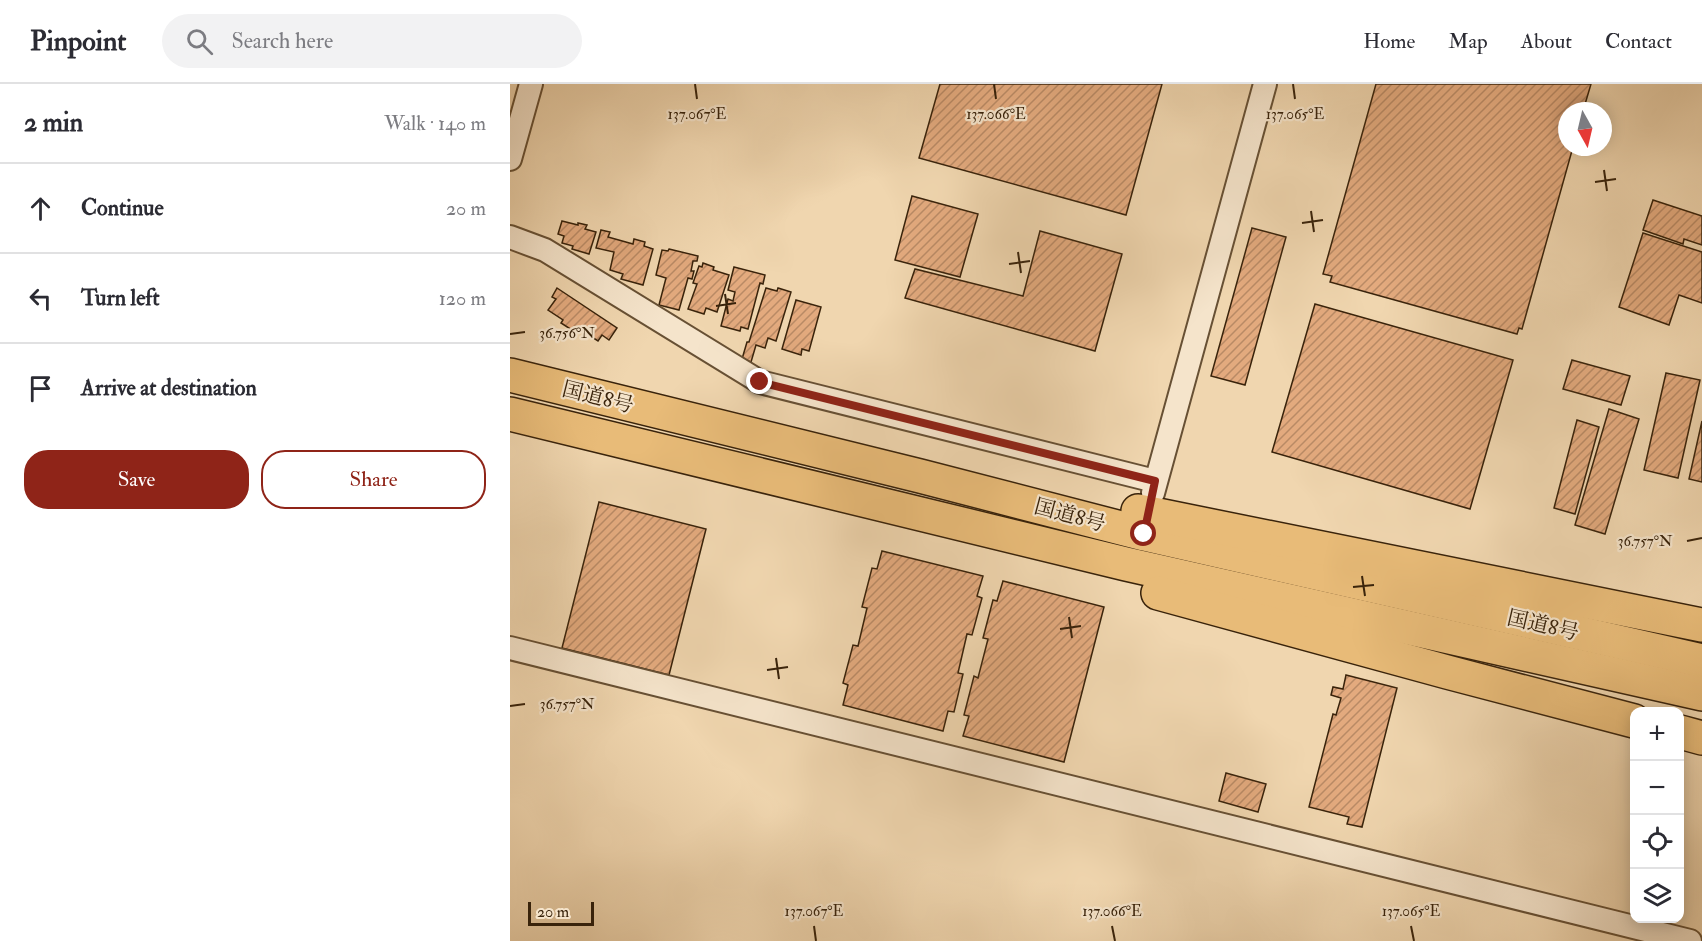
<!DOCTYPE html>
<meta charset="utf-8">
<style>
body{margin:0;font-family:"IM FELL Double Pica","Noto Serif JP",serif;background:#f2f2f3;color:#2b2b33}
.controls{position:absolute;right:18px;bottom:18px;display:grid;overflow:hidden;border-radius:12px;box-shadow:0 3px 15px #0003}
.controls button{width:54px;height:54px;display:grid;place-items:center;padding:0;border:0;border-bottom:2px solid #e1e1e2;background:#fff;color:#2b2b33;font:30px sans-serif}
.compass{position:absolute;left:1048px;top:18px;width:54px;height:54px;border-radius:50%;background:#fff;box-shadow:0 3px 15px #0003;rotate:172deg}
.scale{position:absolute;left:18px;bottom:15px;width:66px;box-sizing:border-box;padding-left:6px;border:3px solid #39230b;border-top:0;font-size:16px;line-height:21px;white-space:nowrap;color:#39230b;-webkit-text-stroke:4px #f5e4cb;paint-order:stroke}
.stop{position:absolute;width:18px;height:18px;margin:-14px;border:4px solid #8f2418;border-radius:50%;background:#fff}
.stop.end{background:#8f2418;border-color:#fff;box-shadow:0 2px 6px #0008}
.list{margin:0;padding:0;list-style:none}
h2{display:flex;justify-content:space-between;align-items:center;height:78px;margin:0;padding:0 24px;font-size:26px}
h2 small{font-size:20px;font-weight:400;color:#7c7c81}
.list li{display:grid;grid-template-columns:39px 1fr auto;gap:18px;align-items:center;box-sizing:border-box;height:90px;padding:0 24px;border-top:2px solid #e1e1e2}
.list b{display:block;font-size:22px;white-space:nowrap}
.list em{font-size:20px;font-style:normal;color:#7c7c81}
.actions{display:flex;gap:12px;padding:18px 24px}
.actions a{flex:1;padding:14px 0;border:2px solid #8f2418;border-radius:24px;text-align:center;font-size:21px;color:#8f2418}
.actions .main{background:#8f2418;color:#fff}
.icon{flex:none;width:33px;height:33px;fill:none;stroke:currentColor;stroke-width:2;stroke-linecap:round;stroke-linejoin:round}
.map{position:relative;flex:none;width:1192px;height:857px;overflow:hidden}
header{display:flex;align-items:center;gap:36px;box-sizing:border-box;height:84px;padding:0 30px;background:#fff;border-bottom:2px solid #e1e1e2}
header strong{font-size:28px}
nav{display:flex;gap:33px;margin-inline-start:auto;font-size:21px}
.search{width:420px;height:54px;background:#f2f2f3;display:flex;align-items:center;gap:15px;box-sizing:border-box;padding:0 21px;border-radius:33px;color:#7c7c81;font-size:22px}
main{display:flex}
aside{flex:1;background:#fff}
.map>svg:first-child{display:block}
.building{fill:url(#building-hatch);stroke:#39230b;stroke-width:1.5}
.lines{fill:none;stroke-linecap:round;stroke-linejoin:round}
.street-casing{stroke:#675034;stroke-width:26}
.highway-casing{stroke:#39230b;stroke-width:36}
.street{stroke:#f5e4cb;stroke-width:22}
.highway{stroke:#e8bb78;stroke-width:33}
.route{stroke:#8f2418;stroke-width:8}
.ticks{fill:none;stroke:#39230b;stroke-width:2}
.labels{text-anchor:middle;stroke-width:4.5;stroke-linejoin:round;paint-order:stroke}
.street-label{font-size:21px;fill:#39230b;stroke:#f5e4cb}
.ticks-label{font-size:15px;text-anchor:middle;fill:#39230b;stroke:#f5e4cb;stroke-width:4.5;stroke-linejoin:round;paint-order:stroke}
</style>
<header>
<strong>Pinpoint</strong>
<div class="search"><svg class="icon" aria-label="search" viewBox="0 0 24 24"><circle cx="10" cy="10" r="6"/><path d="M15 15l6 6"/></svg>Search here</div>
<nav><a>Home</a><a>Map</a><a>About</a><a>Contact</a></nav>
</header>
<main>
<aside>
<h2>2 min<small>Walk · 140 m</small></h2>
<ul class="list">
<li><svg class="icon" aria-label="ahead" viewBox="0 0 24 24"><path d="M12 20V5M6 11l6-6 6 6"/></svg><div><b>Continue</b></div><em>20 m</em></li>
<li><svg class="icon" aria-label="left" viewBox="0 0 24 24"><path d="M17 20v-9H6M10 6l-5 5 5 5"/></svg><div><b>Turn left</b></div><em>120 m</em></li>
<li><svg class="icon" aria-label="arrive" viewBox="0 0 24 24"><path d="M6 21V4h12l-3 4 3 4H6"/></svg><div><b>Arrive at destination</b></div></li>
</ul>
<div class="actions"><a class="main">Save</a><a>Share</a></div>
</aside>
<div class="map">
<svg width="1192" height="857" viewBox="0 0 1192 857">
<defs>
<pattern id="building-hatch" width="6" height="6" patternUnits="userSpaceOnUse" patternTransform="scale(1.5)"><rect width="6" height="6" fill="#e3aa7e"/><path d="M-1 1l2-2M0 6l6-6M5 7l2-2" fill="none" stroke="#b98a65"/></pattern>
</defs>
<rect width="100%" height="100%" fill="#f0d6af"/>
<filter id="stains"><feTurbulence type="fractalNoise" baseFrequency=".00333" numOctaves="4"/><feColorMatrix values="0 0 0 0 .2 0 0 0 0 .09 0 0 0 0 .02 0 0 0 .5 -.17"/></filter>
<radialGradient id="worn" r=".72"><stop offset=".6" stop-color="#630" stop-opacity="0"/><stop offset="1" stop-color="#630" stop-opacity=".3"/></radialGradient>
<g class="building">
<path d="M 430,0 L 652,0 L 616,131 L 409,74 Z"/>
<path d="M 866,0 L 1081,0 L 1073,27 L 1057,27 L 1057,63 L 1063,63 L 1012,245 L 1009,244 L 1007,250 L 820,198 L 822,192 L 813,190 Z"/>
<path d="M 402,112 L 468,130 L 450,193 L 385,176 Z"/>
<path d="M 1143,116 L 1192,132 L 1192,161 L 1174,155 L 1173,160 L 1133,146 Z"/>
<path d="M 52,137 L 68,141 L 68,139 L 77,141 L 75,145 L 86,148 L 79,170 L 62,165 L 63,162 L 52,159 L 54,152 L 48,150 Z"/>
<path d="M 742,144 L 776,153 L 735,301 L 701,292 Z"/>
<path d="M 91,146 L 100,148 L 98,153 L 123,160 L 124,155 L 135,158 L 134,162 L 143,165 L 133,201 L 111,195 L 113,190 L 100,186 L 104,168 L 86,164 Z"/>
<path d="M 530,147 L 612,170 L 585,267 L 395,214 L 405,185 L 513,212 Z"/>
<path d="M 1133,149 L 1192,168 L 1192,219 L 1169,211 L 1159,241 L 1109,223 Z"/>
<path d="M 159,165 L 188,172 L 187,177 L 183,177 L 181,187 L 184,187 L 182,195 L 178,194 L 169,226 L 149,221 L 156,194 L 146,191 L 152,166 L 158,167 Z"/>
<path d="M 193,179 L 204,183 L 203,186 L 219,191 L 207,228 L 196,224 L 194,230 L 178,225 L 187,200 L 183,199 L 189,182 L 192,183 Z"/>
<path d="M 224,183 L 255,191 L 253,200 L 250,199 L 238,245 L 231,243 L 230,247 L 211,242 L 218,215 L 223,217 L 225,208 L 218,206 Z"/>
<path d="M 47,204 L 107,244 L 99,256 L 92,251 L 88,257 L 68,244 L 65,248 L 51,239 L 53,236 L 38,226 L 46,215 L 42,213 Z"/>
<path d="M 256,204 L 267,207 L 268,204 L 281,208 L 266,257 L 258,254 L 255,264 L 246,261 L 241,278 L 232,275 L 237,258 L 239,258 Z"/>
<path d="M 286,216 L 311,223 L 299,267 L 292,265 L 291,271 L 272,265 Z"/>
<path d="M 805,220 L 1003,276 L 960,425 L 762,368 Z"/>
<path d="M 1062,276 L 1120,292 L 1111,321 L 1053,305 Z"/>
<path d="M 1156,289 L 1190,296 L 1168,394 L 1134,386 Z"/>
<path d="M 1099,325 L 1129,335 L 1095,450 L 1065,441 Z"/>
<path d="M 1067,336 L 1089,343 L 1065,430 L 1044,424 Z"/>
<path d="M 1192,337 L 1192,398 L 1179,395 Z"/>
<path d="M 89,418 L 196,445 L 159,591 L 52,564 Z"/>
<path d="M 372,467 L 473,492 L 467,512 L 472,514 L 462,551 L 457,550 L 448,589 L 453,590 L 444,628 L 438,627 L 433,647 L 333,621 L 338,601 L 333,599 L 343,561 L 348,562 L 357,524 L 352,523 L 362,484 L 367,485 Z"/>
<path d="M 493,497 L 594,523 L 554,678 L 453,652 L 459,632 L 454,631 L 464,592 L 468,594 L 478,555 L 473,554 L 483,516 L 487,517 Z"/>
<path d="M 836,591 L 887,604 L 852,743 L 837,740 L 839,733 L 799,723 L 823,630 L 826,631 L 831,614 L 821,611 L 823,603 L 833,605 Z"/>
<path d="M 716,689 L 756,700 L 748,728 L 709,717 Z"/>
</g>
<g class="lines">
<g class="street-casing">
<g id="street">
<path d="M 0,75 L 21,0"/>
<path d="M 0,153 L 35,166 L 250,298 L 645,397"/>
<path d="M 643,409 L 755,0"/>
<path d="M 0,564 L 1180,857"/>
</g>
</g>
<g class="highway-casing">
<g id="highway">
<path d="M 0,291 L 410,392 L 634,450 L 1192,577"/>
<path d="M 0,330 L 616,480 L 1192,610"/>
<path d="M 628,427 L 1192,541"/>
<path d="M 648,509 L 937,588 L 1124,637"/>
<path d="M 1170,648 L 1192,654"/>
</g>
</g>
<use href="#street" class="street"/>
<use href="#highway" class="highway"/>
</g>
<g class="lines">
<path class="route" d="M 250,298 L 645,397 L 634,450"/>
</g>
<path class="ticks" d="M 185,0 L 187,15M 484,0 L 486,15M 783,0 L 785,15M 1094,86 L 1097,107M 1085,98 L 1106,95M 801,127 L 804,148M 792,139 L 813,136M 508,168 L 511,189M 499,180 L 520,177M 215,210 L 218,230M 206,222 L 226,219M 0,250 L 15,248M 1177,457 L 1192,454M 852,492 L 855,512M 843,503 L 864,501M 559,533 L 562,554M 550,545 L 571,542M 266,574 L 269,595M 257,586 L 278,583M 0,622 L 15,620M 304,842 L 306,857M 602,842 L 605,857M 901,842 L 904,857"/>
<g class="labels">
<g class="street-label">
<text transform="translate(88 313) rotate(14)" y="7">国道8号</text>
<text transform="translate(560 431) rotate(15)" y="7">国道8号</text>
<text transform="translate(1033 541) rotate(13)" y="7">国道8号</text>
</g>
</g>
<g class="ticks-label">
<text x="187" y="35">137.067°E</text>
<text x="486" y="35">137.066°E</text>
<text x="785" y="35">137.065°E</text>
<text x="57" y="254">36.756°N</text>
<text x="1135" y="462">36.757°N</text>
<text x="57" y="625">36.757°N</text>
<text x="304" y="832">137.067°E</text>
<text x="602" y="832">137.066°E</text>
<text x="901" y="832">137.065°E</text>
</g>
<rect width="100%" height="100%" filter="url(#stains)"/>
<rect width="100%" height="100%" fill="url(#worn)"/>
</svg>
<div class="controls">
<button>+</button>
<button>−</button>
<button><svg class="icon" aria-label="locate" viewBox="0 0 24 24"><circle cx="12" cy="12" r="6"/><path d="M12 2v4M12 18v4M2 12h4M18 12h4"/></svg></button>
<button><svg class="icon" aria-label="layers" viewBox="0 0 24 24"><path d="M12 4l9 5-9 5-9-5zM3 14l9 5 9-5"/></svg></button>
</div>
<svg class="compass" viewBox="-18 -18 36 36"><path d="M0-13l5 13h-10z" fill="#e53935"/><path d="M0 13l5-13h-10z" fill="#7c7c81"/></svg>
<div class="scale">20 m</div>
<div class="stop" style="left:634px;top:450px"></div>
<div class="stop end" style="left:250px;top:298px"></div>
</div>
</main>
